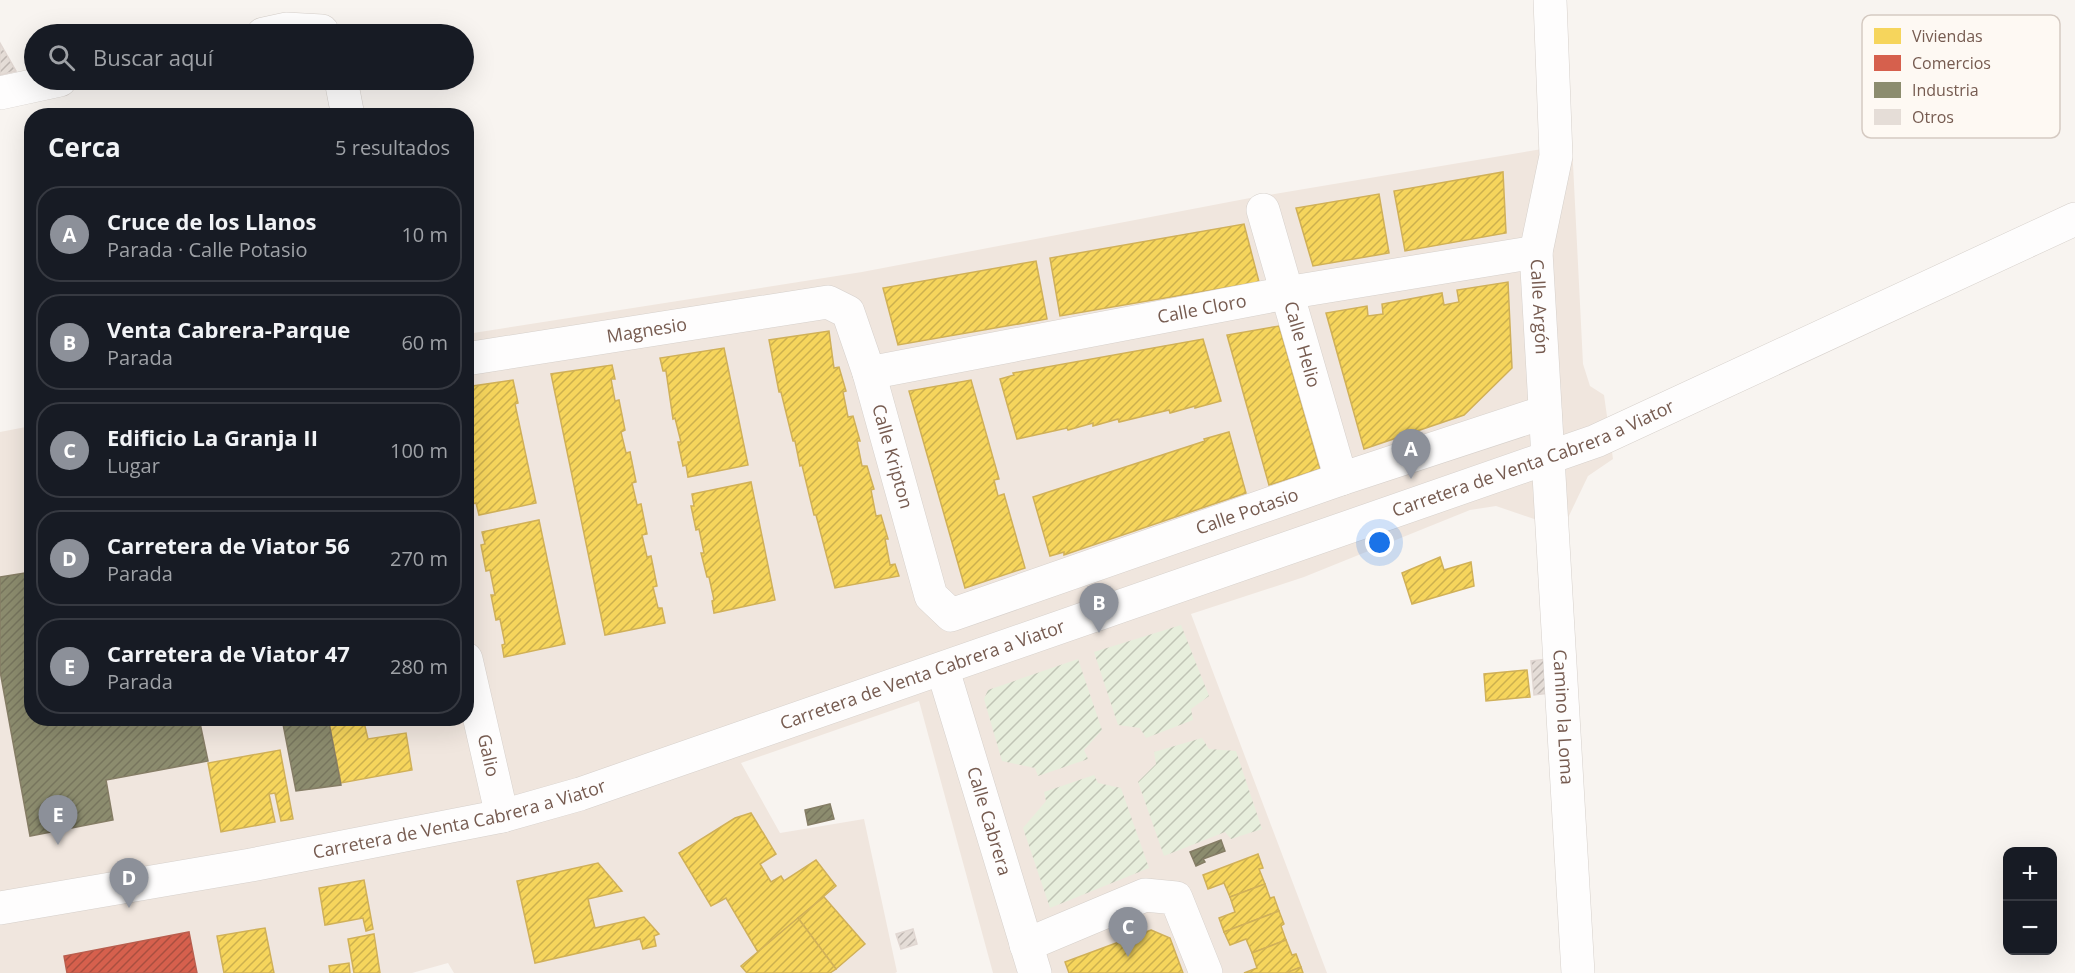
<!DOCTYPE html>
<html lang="es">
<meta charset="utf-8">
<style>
body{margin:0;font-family:"Open Sans",sans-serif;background:#20242c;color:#f1f3f6}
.controls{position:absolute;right:18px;bottom:18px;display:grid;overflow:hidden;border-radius:12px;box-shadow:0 6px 24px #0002}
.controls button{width:54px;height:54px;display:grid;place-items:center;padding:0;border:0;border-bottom:2px solid #363941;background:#171b24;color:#f1f3f6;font:30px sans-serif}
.you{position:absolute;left:1380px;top:543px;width:21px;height:21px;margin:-15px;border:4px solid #fff;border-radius:50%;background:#1a73e8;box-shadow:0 0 0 9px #1a73e833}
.badge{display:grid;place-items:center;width:39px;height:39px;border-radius:50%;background:#8c9099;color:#fff;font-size:20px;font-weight:700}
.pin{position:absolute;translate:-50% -50px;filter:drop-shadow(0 2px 3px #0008)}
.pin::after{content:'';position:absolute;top:32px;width:21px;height:18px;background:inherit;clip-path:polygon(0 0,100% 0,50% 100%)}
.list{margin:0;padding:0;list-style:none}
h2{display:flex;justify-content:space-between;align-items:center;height:78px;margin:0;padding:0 24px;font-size:26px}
h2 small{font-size:20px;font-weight:400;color:#9ea1a6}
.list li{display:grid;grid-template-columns:39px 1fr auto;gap:18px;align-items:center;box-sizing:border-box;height:96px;margin:0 12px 12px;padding:0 12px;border:2px solid #363941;border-radius:24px}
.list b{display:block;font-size:22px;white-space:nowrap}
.list p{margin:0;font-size:20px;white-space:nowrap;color:#9ea1a6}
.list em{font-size:20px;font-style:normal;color:#9ea1a6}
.icon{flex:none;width:33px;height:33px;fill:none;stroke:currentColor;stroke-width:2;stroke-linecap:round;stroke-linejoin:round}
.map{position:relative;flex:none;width:2075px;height:973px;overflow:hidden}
.search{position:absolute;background:#171b24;box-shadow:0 6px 24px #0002;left:24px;top:24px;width:450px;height:66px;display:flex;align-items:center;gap:15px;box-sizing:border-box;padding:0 21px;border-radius:33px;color:#9ea1a6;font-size:22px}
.panel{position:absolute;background:#171b24;box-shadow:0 6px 24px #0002;left:24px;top:108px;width:450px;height:618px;border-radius:24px}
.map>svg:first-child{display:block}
.residential{fill:#f0e6de}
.garden{fill:url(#garden-furrows)}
.homes{fill:url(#homes-hatch);stroke:#d0b058;stroke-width:1.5}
.shops{fill:url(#shops-hatch);stroke:#b95e4e;stroke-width:1.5}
.industry{fill:url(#industry-hatch);stroke:#857d65;stroke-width:1.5}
.building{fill:url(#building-hatch);stroke:#e1d7d2;stroke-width:1.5}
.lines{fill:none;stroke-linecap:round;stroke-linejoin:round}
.minor-casing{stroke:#d6d0cb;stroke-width:34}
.minor{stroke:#fefdfd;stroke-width:33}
.labels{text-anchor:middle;stroke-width:6;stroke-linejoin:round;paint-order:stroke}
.street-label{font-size:18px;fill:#765b50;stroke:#fef9f3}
.key{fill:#fef9f3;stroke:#d5cac2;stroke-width:1.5}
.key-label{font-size:16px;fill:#765b50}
</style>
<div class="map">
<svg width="2075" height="973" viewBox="0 0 2075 973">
<defs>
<pattern id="garden-furrows" width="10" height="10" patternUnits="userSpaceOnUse" patternTransform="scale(1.5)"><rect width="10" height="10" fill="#e7eedc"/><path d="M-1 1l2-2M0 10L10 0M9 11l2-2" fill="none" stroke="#c0c4b5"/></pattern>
<pattern id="homes-hatch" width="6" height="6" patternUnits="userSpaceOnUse" patternTransform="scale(1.5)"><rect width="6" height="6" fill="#f6d55c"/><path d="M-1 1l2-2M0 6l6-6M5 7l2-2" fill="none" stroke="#ccb04e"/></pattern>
<pattern id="shops-hatch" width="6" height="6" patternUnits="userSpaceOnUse" patternTransform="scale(1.5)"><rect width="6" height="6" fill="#d6604d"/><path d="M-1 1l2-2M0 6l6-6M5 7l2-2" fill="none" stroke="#a94f40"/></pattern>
<pattern id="industry-hatch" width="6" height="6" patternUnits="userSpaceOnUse" patternTransform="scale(1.5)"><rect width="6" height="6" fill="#8c8c6e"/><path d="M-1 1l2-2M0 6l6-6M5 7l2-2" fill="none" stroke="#77755d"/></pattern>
<pattern id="building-hatch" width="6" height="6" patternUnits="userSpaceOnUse" patternTransform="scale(1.5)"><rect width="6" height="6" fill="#e5ddd7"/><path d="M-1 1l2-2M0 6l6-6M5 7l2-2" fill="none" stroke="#beb6b1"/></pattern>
</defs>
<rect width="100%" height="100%" fill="#f8f4f0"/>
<path class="residential" d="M 1572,144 L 1583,364 L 1590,386 L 1604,395 L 1613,459 L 1588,476 L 1566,522 L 1537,520 L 1496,506 L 1470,510 L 1304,577 L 1191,614 L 1327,973 L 993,973 L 919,701 L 741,763 L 780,833 L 864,819 L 897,972 L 895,973 L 454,973 L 448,963 L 412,973 L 0,973 L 0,432 L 31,426 L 32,718 L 466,718 L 467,334 L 862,272 L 1250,198 Z"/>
<g class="garden">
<path d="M 1181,625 L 1209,696 L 1191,709 L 1193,720 L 1146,738 L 1140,728 L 1118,725 L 1094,652 Z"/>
<path d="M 1078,659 L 1102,730 L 1084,750 L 1088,759 L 1038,776 L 1035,768 L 1002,761 L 984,699 L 988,690 Z"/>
<path d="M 1202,738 L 1209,749 L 1236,751 L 1262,829 L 1231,839 L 1225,832 L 1164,856 L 1138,782 L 1156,764 L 1154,752 Z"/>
<path d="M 1094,775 L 1098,783 L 1121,788 L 1149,868 L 1050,908 L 1023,828 L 1046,801 L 1044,792 Z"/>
</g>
<g class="homes">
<path d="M 1503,172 L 1506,233 L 1405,251 L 1394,191 Z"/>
<path d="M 1379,194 L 1389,253 L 1313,266 L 1296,208 Z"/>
<path d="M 1244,224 L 1259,282 L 1060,316 L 1050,258 Z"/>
<path d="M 1036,261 L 1047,319 L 898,345 L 883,288 Z"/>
<path d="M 1508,282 L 1512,368 L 1464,415 L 1364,449 L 1326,313 L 1367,306 L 1368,316 L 1383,314 L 1382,304 L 1442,293 L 1444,305 L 1459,302 L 1457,290 Z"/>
<path d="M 1279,326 L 1320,469 L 1269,485 L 1227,335 Z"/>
<path d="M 829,331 L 834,368 L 839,367 L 846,391 L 843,392 L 848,417 L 853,416 L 860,441 L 857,441 L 862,466 L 867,466 L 874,489 L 871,490 L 876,516 L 881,515 L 888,539 L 885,539 L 890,565 L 895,564 L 899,576 L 835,588 L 816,515 L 814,515 L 802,465 L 800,466 L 795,441 L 793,441 L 781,392 L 779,392 L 769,340 Z"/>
<path d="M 1203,339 L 1221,401 L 1195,408 L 1195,406 L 1170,413 L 1169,410 L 1119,422 L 1118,419 L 1093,426 L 1093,423 L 1068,430 L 1067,428 L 1017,439 L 1000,379 L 1014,375 L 1013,373 Z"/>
<path d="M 724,348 L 748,465 L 688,477 L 686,465 L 683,466 L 678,442 L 681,442 L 675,418 L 673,419 L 666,371 L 663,371 L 660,358 Z"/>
<path d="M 612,365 L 615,379 L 611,379 L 615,401 L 619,400 L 625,430 L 621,432 L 626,453 L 630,452 L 636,482 L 632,483 L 637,505 L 641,504 L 647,534 L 642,535 L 647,557 L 651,556 L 657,586 L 653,587 L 658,608 L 662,608 L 665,623 L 605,635 L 551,374 Z"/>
<path d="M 513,380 L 518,403 L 515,404 L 536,503 L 479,515 L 476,503 L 472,504 L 467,478 L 471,477 L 466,455 L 466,387 Z"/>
<path d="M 971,380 L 999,479 L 994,480 L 998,496 L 1004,494 L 1025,568 L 965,588 L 909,391 Z"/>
<path d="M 1229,432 L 1246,493 L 1064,555 L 1064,552 L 1050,556 L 1033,497 L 1205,441 L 1204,439 Z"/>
<path d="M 751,482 L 775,600 L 714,613 L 712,601 L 714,600 L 709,577 L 707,577 L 701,553 L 704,553 L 699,529 L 696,530 L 691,506 L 694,506 L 692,494 Z"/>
<path d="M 539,520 L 565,644 L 504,657 L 502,645 L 505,644 L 500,619 L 496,620 L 491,595 L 495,595 L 490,570 L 486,571 L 481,545 L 485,544 L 482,532 Z"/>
<path d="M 1440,557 L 1444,570 L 1471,562 L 1474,586 L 1412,604 L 1402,573 Z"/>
<path d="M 1527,670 L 1530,697 L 1486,701 L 1484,674 Z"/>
<path d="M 328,718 L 363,718 L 368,739 L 406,733 L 412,770 L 341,783 Z"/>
<path d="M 280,750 L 293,819 L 281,821 L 275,793 L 269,794 L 275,822 L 221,832 L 208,763 Z"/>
<path d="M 751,813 L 776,854 L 760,864 L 771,882 L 781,876 L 784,881 L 816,860 L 836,886 L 758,952 L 726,898 L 711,906 L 679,853 L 735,818 Z"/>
<path d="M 1258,854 L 1263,868 L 1259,869 L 1265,884 L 1230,897 L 1224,883 L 1208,889 L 1203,875 Z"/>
<path d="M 598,863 L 622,891 L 588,899 L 595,928 L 644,917 L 659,934 L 654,936 L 656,946 L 643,949 L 640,939 L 535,963 L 517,881 Z"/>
<path d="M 364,880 L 373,929 L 366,931 L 363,918 L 325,925 L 319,888 Z"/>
<path d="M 1265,884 L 1270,898 L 1274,897 L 1279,911 L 1224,932 L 1219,918 L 1235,912 L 1230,897 Z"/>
<path d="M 824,897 L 865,944 L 836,969 L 798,918 Z"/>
<path d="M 1279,911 L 1284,924 L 1281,926 L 1286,940 L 1252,953 L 1246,939 L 1230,945 L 1224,932 Z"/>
<path d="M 798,918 L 836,969 L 830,973 L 747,973 L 741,966 Z"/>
<path d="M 265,928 L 274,973 L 224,973 L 217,936 Z"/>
<path d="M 1151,930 L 1170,938 L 1183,973 L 1069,973 L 1065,962 Z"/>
<path d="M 374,934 L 380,973 L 354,973 L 348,939 Z"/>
<path d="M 1286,940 L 1292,955 L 1296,954 L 1301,967 L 1286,973 L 1244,973 L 1257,968 L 1252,953 Z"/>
<path d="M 349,963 L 350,973 L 330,973 L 329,966 Z"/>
<path d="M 1301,967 L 1303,973 L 1286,973 Z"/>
</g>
<path class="shops" d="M 189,932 L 197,973 L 67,973 L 64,956 Z"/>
<g class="industry">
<path d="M 32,572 L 32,718 L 226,718 L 200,723 L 208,761 L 106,780 L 113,820 L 30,836 L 0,671 L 0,577 Z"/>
<path d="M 328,718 L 341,785 L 296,791 L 282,719 Z"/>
<path d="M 830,804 L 834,819 L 808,825 L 805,810 Z"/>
<path d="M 1221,840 L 1225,851 L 1203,859 L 1205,862 L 1196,866 L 1190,852 Z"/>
</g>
<g class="building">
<path d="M 0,43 L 16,71 L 0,75 Z"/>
<path d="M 1557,658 L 1558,692 L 1534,695 L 1531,661 Z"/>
<path d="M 913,929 L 917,944 L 901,949 L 896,934 Z"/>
</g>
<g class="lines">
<g class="minor-casing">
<g id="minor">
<path id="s1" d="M 1550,0 L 1556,156 L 1536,252 L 1578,973"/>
<path d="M 263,34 L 286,29 L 322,31 L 323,34"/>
<path d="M 341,80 L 348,116"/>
<path d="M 0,93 L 60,80"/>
<path id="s2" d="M 1263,210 L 1341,479"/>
<path id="s3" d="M 466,359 L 828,302 L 848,312 L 869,373 L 931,596 L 951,615 L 1341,479 L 1545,412"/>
<path id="s4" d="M 869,373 L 1286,293 L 1536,252"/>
<path id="s5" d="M 466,659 L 502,816"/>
<path id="s6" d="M 943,670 L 1035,973"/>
<path id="s7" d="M 0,908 L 251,865 L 502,816 L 580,794 L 1596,441 L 2075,219"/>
<path d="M 1026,945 L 1145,895 L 1176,898 L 1206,973"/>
</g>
</g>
<use href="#minor" class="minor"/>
</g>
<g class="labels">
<g class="street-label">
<text dy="6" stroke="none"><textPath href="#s1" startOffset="309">Calle Argón</textPath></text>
<text dy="6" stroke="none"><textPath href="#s4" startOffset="339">Calle Cloro</textPath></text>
<text dy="6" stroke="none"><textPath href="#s3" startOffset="183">Magnesio</textPath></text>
<text dy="6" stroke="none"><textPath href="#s2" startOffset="140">Calle Helio</textPath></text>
<text dy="6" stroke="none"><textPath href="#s3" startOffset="540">Calle Kripton</textPath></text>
<text dy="6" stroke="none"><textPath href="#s7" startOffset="1602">Carretera de Venta Cabrera a Viator</textPath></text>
<text dy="6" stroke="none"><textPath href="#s3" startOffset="1026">Calle Potasio</textPath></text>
<text dy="6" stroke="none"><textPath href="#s7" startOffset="954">Carretera de Venta Cabrera a Viator</textPath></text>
<text dy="6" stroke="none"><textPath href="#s1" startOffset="720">Camino la Loma</textPath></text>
<text dy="6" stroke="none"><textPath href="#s5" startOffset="99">Galio</textPath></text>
<text dy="6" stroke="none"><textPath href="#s7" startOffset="468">Carretera de Venta Cabrera a Viator</textPath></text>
<text dy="6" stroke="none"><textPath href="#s6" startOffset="158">Calle Cabrera</textPath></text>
</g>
</g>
<rect x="1862" y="15" width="198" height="123" rx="9" class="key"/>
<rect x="1874" y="28" width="27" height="16" fill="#f6d55c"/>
<rect x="1874" y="55" width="27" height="16" fill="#d6604d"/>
<rect x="1874" y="82" width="27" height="16" fill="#8c8c6e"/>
<rect x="1874" y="109" width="27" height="16" fill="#e5ddd7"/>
<g class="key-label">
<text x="1912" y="42">Viviendas</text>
<text x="1912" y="69">Comercios</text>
<text x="1912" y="96">Industria</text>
<text x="1912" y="123">Otros</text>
</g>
</svg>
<div class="controls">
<button>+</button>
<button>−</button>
</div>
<div class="you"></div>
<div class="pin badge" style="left:1411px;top:479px">A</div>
<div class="pin badge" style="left:1099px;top:633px">B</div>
<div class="pin badge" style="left:1128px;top:957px">C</div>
<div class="pin badge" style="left:129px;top:908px">D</div>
<div class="pin badge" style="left:58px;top:845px">E</div>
<div class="search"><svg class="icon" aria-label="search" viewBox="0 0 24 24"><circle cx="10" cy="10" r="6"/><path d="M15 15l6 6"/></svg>Buscar aquí</div>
<section class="panel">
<h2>Cerca<small>5 resultados</small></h2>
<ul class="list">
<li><span class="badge">A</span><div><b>Cruce de los Llanos</b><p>Parada · Calle Potasio</p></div><em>10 m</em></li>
<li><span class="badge">B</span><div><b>Venta Cabrera-Parque</b><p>Parada</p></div><em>60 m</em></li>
<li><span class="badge">C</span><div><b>Edificio La Granja II</b><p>Lugar</p></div><em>100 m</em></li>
<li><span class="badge">D</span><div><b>Carretera de Viator 56</b><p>Parada</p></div><em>270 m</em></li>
<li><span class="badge">E</span><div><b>Carretera de Viator 47</b><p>Parada</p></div><em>280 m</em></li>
</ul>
</section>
</div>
